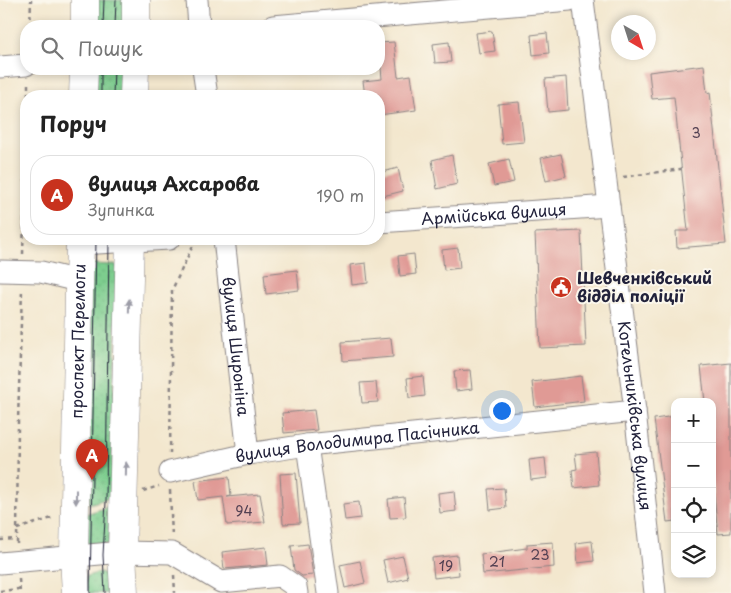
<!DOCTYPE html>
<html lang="uk">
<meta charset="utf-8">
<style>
body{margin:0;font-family:"Playpen Sans",sans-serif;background:#f2f2f2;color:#222}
.controls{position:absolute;right:15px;bottom:15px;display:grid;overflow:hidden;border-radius:10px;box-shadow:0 2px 8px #0003}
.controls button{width:45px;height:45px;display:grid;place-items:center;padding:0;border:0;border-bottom:1px solid #e0e0e0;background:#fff;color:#222;font:25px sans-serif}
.compass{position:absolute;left:611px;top:15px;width:45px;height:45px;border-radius:50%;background:#fff;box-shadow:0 2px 8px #0003;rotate:141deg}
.you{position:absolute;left:501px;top:410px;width:18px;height:18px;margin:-12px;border:4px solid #fff;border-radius:50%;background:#1a73e8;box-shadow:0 0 0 8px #1a73e833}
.badge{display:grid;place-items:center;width:32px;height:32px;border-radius:50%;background:#c8321e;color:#fff;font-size:16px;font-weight:700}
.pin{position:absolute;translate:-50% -41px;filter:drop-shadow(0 1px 2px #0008)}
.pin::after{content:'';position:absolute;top:26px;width:18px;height:15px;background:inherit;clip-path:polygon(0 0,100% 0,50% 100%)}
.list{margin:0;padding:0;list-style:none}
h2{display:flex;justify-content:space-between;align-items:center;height:65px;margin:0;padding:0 20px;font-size:21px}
h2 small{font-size:16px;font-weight:400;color:#767676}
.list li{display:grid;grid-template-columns:32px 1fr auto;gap:15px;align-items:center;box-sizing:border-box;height:80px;margin:0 10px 10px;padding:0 10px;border:1px solid #e0e0e0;border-radius:20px}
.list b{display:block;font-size:19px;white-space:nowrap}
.list p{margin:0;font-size:16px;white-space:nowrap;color:#767676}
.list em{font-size:16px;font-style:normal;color:#767676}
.icon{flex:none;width:28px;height:28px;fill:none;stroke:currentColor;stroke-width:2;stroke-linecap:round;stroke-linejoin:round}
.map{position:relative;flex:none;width:731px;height:593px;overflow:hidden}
.search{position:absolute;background:#fff;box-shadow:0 2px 8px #0003;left:20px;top:20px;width:365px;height:55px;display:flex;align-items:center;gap:12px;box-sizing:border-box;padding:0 18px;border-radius:20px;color:#767676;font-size:19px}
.panel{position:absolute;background:#fff;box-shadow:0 2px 8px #0003;left:20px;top:90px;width:365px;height:155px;border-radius:20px}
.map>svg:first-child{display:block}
.grass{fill:url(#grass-dots);stroke:#507864}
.building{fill:#e09a95}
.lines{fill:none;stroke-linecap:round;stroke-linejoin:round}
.minor-casing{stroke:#8a8484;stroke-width:23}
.major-casing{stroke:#8a8484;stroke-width:29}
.path{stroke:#8a8484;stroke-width:2.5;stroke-dasharray:4 4;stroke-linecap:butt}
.minor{stroke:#fff;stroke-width:21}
.major{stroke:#fff;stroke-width:28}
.tram{stroke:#22223b;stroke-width:1}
.oneway{fill:#9c9ca7}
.labels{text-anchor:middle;stroke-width:4;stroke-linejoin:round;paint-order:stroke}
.number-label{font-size:14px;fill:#524052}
.street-label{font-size:16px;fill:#22223b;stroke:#fbf7ec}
.poi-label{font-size:16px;font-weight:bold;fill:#22223b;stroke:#fbf7ec;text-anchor:start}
</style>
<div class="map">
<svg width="731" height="593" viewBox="0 0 731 593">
<defs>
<pattern id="grass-dots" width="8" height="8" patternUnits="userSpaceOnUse" patternTransform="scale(1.25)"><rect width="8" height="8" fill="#7dcd8e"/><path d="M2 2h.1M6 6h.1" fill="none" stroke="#6cb07b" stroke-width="1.8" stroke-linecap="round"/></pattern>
</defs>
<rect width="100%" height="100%" fill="#fbf7ec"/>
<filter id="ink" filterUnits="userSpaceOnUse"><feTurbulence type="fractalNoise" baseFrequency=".02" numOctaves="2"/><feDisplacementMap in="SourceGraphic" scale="10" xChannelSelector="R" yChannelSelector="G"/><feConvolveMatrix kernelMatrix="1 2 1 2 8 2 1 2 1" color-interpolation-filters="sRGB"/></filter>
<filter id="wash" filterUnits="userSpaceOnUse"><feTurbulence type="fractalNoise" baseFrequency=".0096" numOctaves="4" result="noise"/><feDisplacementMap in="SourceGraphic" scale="20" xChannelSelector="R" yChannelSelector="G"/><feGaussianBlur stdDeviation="1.12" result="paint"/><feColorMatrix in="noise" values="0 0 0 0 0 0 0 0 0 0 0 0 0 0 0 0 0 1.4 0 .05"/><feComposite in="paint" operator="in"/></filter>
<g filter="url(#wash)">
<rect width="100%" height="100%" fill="#f3e7ce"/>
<g class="grass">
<path d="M 96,0 L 126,0 L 126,26 L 95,26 Z"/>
<path d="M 94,69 L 124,69 L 124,96 L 93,96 Z"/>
<path d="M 89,264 L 117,265 L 112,497 L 89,504 L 90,442 L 80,442 Z"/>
<path d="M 113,505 L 109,544 L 85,545 L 80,516 Z"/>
<path d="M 101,572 L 112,579 L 114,593 L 82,593 L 87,576 Z"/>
</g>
<g id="blocks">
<g class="building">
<path d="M 492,31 L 495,51 L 479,53 L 476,33 Z"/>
<path d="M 547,33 L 549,53 L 533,55 L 531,35 Z"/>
<path d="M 394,42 L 398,77 L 411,75 L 416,110 L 379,115 L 379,96 L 365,96 L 363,81 L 382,79 L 379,43 Z"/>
<path d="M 449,42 L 451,62 L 435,63 L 433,44 Z"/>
<path d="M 704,65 L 707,93 L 710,92 L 726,244 L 677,248 L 676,231 L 688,231 L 674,97 L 652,99 L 649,72 Z"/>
<path d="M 566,77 L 568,110 L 548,112 L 545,79 Z"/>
<path d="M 519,102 L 524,142 L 502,144 L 498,104 Z"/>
<path d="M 561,154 L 566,176 L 546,181 L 541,158 Z"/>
<path d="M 452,155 L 457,184 L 437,189 L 432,160 Z"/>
<path d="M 509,159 L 514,182 L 494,186 L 489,164 Z"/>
<path d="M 398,168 L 403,191 L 383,196 L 379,173 Z"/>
<path d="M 581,231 L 586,346 L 540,348 L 535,233 Z"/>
<path d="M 458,248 L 460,268 L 444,270 L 442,250 Z"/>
<path d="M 414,254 L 416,274 L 400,276 L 398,256 Z"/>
<path d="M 366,263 L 368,283 L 352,285 L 350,265 Z"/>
<path d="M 297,270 L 299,290 L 266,294 L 264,274 Z"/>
<path d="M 391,338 L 393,357 L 343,361 L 342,342 Z"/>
<path d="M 731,363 L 731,533 L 718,534 L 712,474 L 712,402 L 705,402 L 701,366 Z"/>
<path d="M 470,370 L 472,389 L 456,391 L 454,371 Z"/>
<path d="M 423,376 L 425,396 L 409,398 L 407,378 Z"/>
<path d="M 581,376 L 584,401 L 535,407 L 532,382 Z"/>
<path d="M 376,382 L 378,402 L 362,403 L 360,383 Z"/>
<path d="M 314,410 L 317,430 L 284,433 L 282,413 Z"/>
<path d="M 675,416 L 675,521 L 667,522 L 654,419 Z"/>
<path d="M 596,452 L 599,485 L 574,488 L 572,470 L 577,469 L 575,454 Z"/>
<path d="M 545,458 L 547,478 L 531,480 L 529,460 Z"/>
<path d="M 296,473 L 300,523 L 283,524 L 280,474 Z"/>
<path d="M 229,477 L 231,496 L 227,497 L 260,494 L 265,522 L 227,525 L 223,497 L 198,500 L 195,481 Z"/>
<path d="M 504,488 L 506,508 L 490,510 L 488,489 Z"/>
<path d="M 454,491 L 456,511 L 440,513 L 438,493 Z"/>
<path d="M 404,497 L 406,517 L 390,518 L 388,499 Z"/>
<path d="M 359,502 L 361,518 L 345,520 L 343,504 Z"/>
<path d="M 592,541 L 594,561 L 578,563 L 576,543 Z"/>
<path d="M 553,542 L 554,567 L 483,574 L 481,554 L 527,548 L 527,544 Z"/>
<path d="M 308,544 L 313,575 L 302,576 L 294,570 L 291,546 Z"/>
<path d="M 266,547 L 268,565 L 224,569 L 222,552 Z"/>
<path d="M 457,555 L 459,575 L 434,578 L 432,558 Z"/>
<path d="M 403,556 L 408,578 L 388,583 L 383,560 Z"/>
<path d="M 360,561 L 365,583 L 345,588 L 340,565 Z"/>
</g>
</g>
</g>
<g filter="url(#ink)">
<use href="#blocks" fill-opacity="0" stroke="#8a8484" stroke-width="1"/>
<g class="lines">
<g class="minor-casing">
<g id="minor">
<path d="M 197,0 L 199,26"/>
<path id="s1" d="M 583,0 L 635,411 L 655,593"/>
<path d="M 273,26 L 570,0"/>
<path d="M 0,67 L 26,65"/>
<path d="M 203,69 L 207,96"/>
<path id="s2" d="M 379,222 L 609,206"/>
<path id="s3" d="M 224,239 L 248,454"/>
<path d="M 80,244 L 169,239"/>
<path d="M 0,271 L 41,272 L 78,281"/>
<path d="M 307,445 L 328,593"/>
<path id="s4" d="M 170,472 L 248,454 L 307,445 L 635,411"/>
<path d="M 0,563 L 122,552 L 172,553 L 221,582 L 280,576 L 296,587 L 297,593"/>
</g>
</g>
<g class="major-casing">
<g id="major">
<path d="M 85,26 L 85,0"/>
<path d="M 136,26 L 136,0"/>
<path d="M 83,96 L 84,69"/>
<path d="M 134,96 L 135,69"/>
<path id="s5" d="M 76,593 L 74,557 L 80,239"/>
<path d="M 124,593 L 122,552 L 130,239"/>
</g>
</g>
<g class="path">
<path d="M 30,26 L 31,0"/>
<path d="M 28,96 L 28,83"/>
<path d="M 623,177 L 681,169"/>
<path d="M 23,254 L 26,143"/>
<path d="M 170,454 L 172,290 L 196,239"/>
<path d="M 170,490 L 172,537"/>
<path d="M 143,491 L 159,486"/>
<path d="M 17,529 L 52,518"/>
<path d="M 0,540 L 17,539"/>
<path d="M 17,544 L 18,421 L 22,289"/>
<path d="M 174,575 L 175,593"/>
<path d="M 19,579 L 20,593"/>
<path d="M 0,591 L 19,589"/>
</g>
<use href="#minor" class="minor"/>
<use href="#major" class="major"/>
<g class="tram">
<path d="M 103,26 L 104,0"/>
<path d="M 115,26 L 116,0"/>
<path d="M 101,96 L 101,69"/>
<path d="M 113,96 L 114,69"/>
<path d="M 90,593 L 96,239"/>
<path d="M 105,593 L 103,555 L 106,502 L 109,239"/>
</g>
</g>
<defs><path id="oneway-solid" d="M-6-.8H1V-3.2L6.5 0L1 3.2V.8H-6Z" transform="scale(1.25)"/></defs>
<g class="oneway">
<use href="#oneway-solid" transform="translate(129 306) rotate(-89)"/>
<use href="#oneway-solid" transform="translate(126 469) rotate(-89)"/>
<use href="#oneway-solid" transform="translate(76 497) rotate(90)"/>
</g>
</g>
<defs>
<g id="civic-disc" transform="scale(1.125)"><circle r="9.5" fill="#c8321e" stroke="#fbf7ec"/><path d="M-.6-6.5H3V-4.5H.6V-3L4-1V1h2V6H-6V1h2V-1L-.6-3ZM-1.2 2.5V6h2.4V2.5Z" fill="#fff"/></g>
</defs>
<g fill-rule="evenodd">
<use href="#civic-disc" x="561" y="287"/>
</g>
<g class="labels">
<g class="number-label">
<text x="696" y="138">3</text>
<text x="244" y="516">94</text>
<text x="540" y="560">23</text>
<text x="497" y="567">21</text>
<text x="446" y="571">19</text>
</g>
<g class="street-label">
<text dy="6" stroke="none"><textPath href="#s2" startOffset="115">Армійська вулиця</textPath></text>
<text dy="6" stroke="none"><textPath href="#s5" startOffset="252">проспект Перемоги</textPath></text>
<text dy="6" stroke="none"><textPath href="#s3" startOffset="108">вулиця Широніна</textPath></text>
<text dy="6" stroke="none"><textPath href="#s1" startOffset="419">Котельниківська вулиця</textPath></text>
<text dy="6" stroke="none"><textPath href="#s4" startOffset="190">вулиця Володимира Пасічника</textPath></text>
</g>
<g class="poi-label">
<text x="577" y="284">Шевченківський<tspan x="577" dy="18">відділ поліції</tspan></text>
</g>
</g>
</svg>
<div class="controls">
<button>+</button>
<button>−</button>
<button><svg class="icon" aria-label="locate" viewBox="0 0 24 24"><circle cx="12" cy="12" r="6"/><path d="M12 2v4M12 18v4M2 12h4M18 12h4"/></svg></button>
<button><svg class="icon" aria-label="layers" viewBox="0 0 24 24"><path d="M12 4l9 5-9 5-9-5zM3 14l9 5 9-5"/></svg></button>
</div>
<svg class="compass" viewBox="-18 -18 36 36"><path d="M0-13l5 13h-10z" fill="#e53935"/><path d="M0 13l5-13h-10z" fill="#767676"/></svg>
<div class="you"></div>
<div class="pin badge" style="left:92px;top:480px">A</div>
<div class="search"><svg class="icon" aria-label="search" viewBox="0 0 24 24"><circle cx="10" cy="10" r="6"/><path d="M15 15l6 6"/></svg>Пошук</div>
<section class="panel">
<h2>Поруч<small></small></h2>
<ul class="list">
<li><span class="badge">A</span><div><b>вулиця Ахсарова</b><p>Зупинка</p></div><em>190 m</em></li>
</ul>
</section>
</div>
